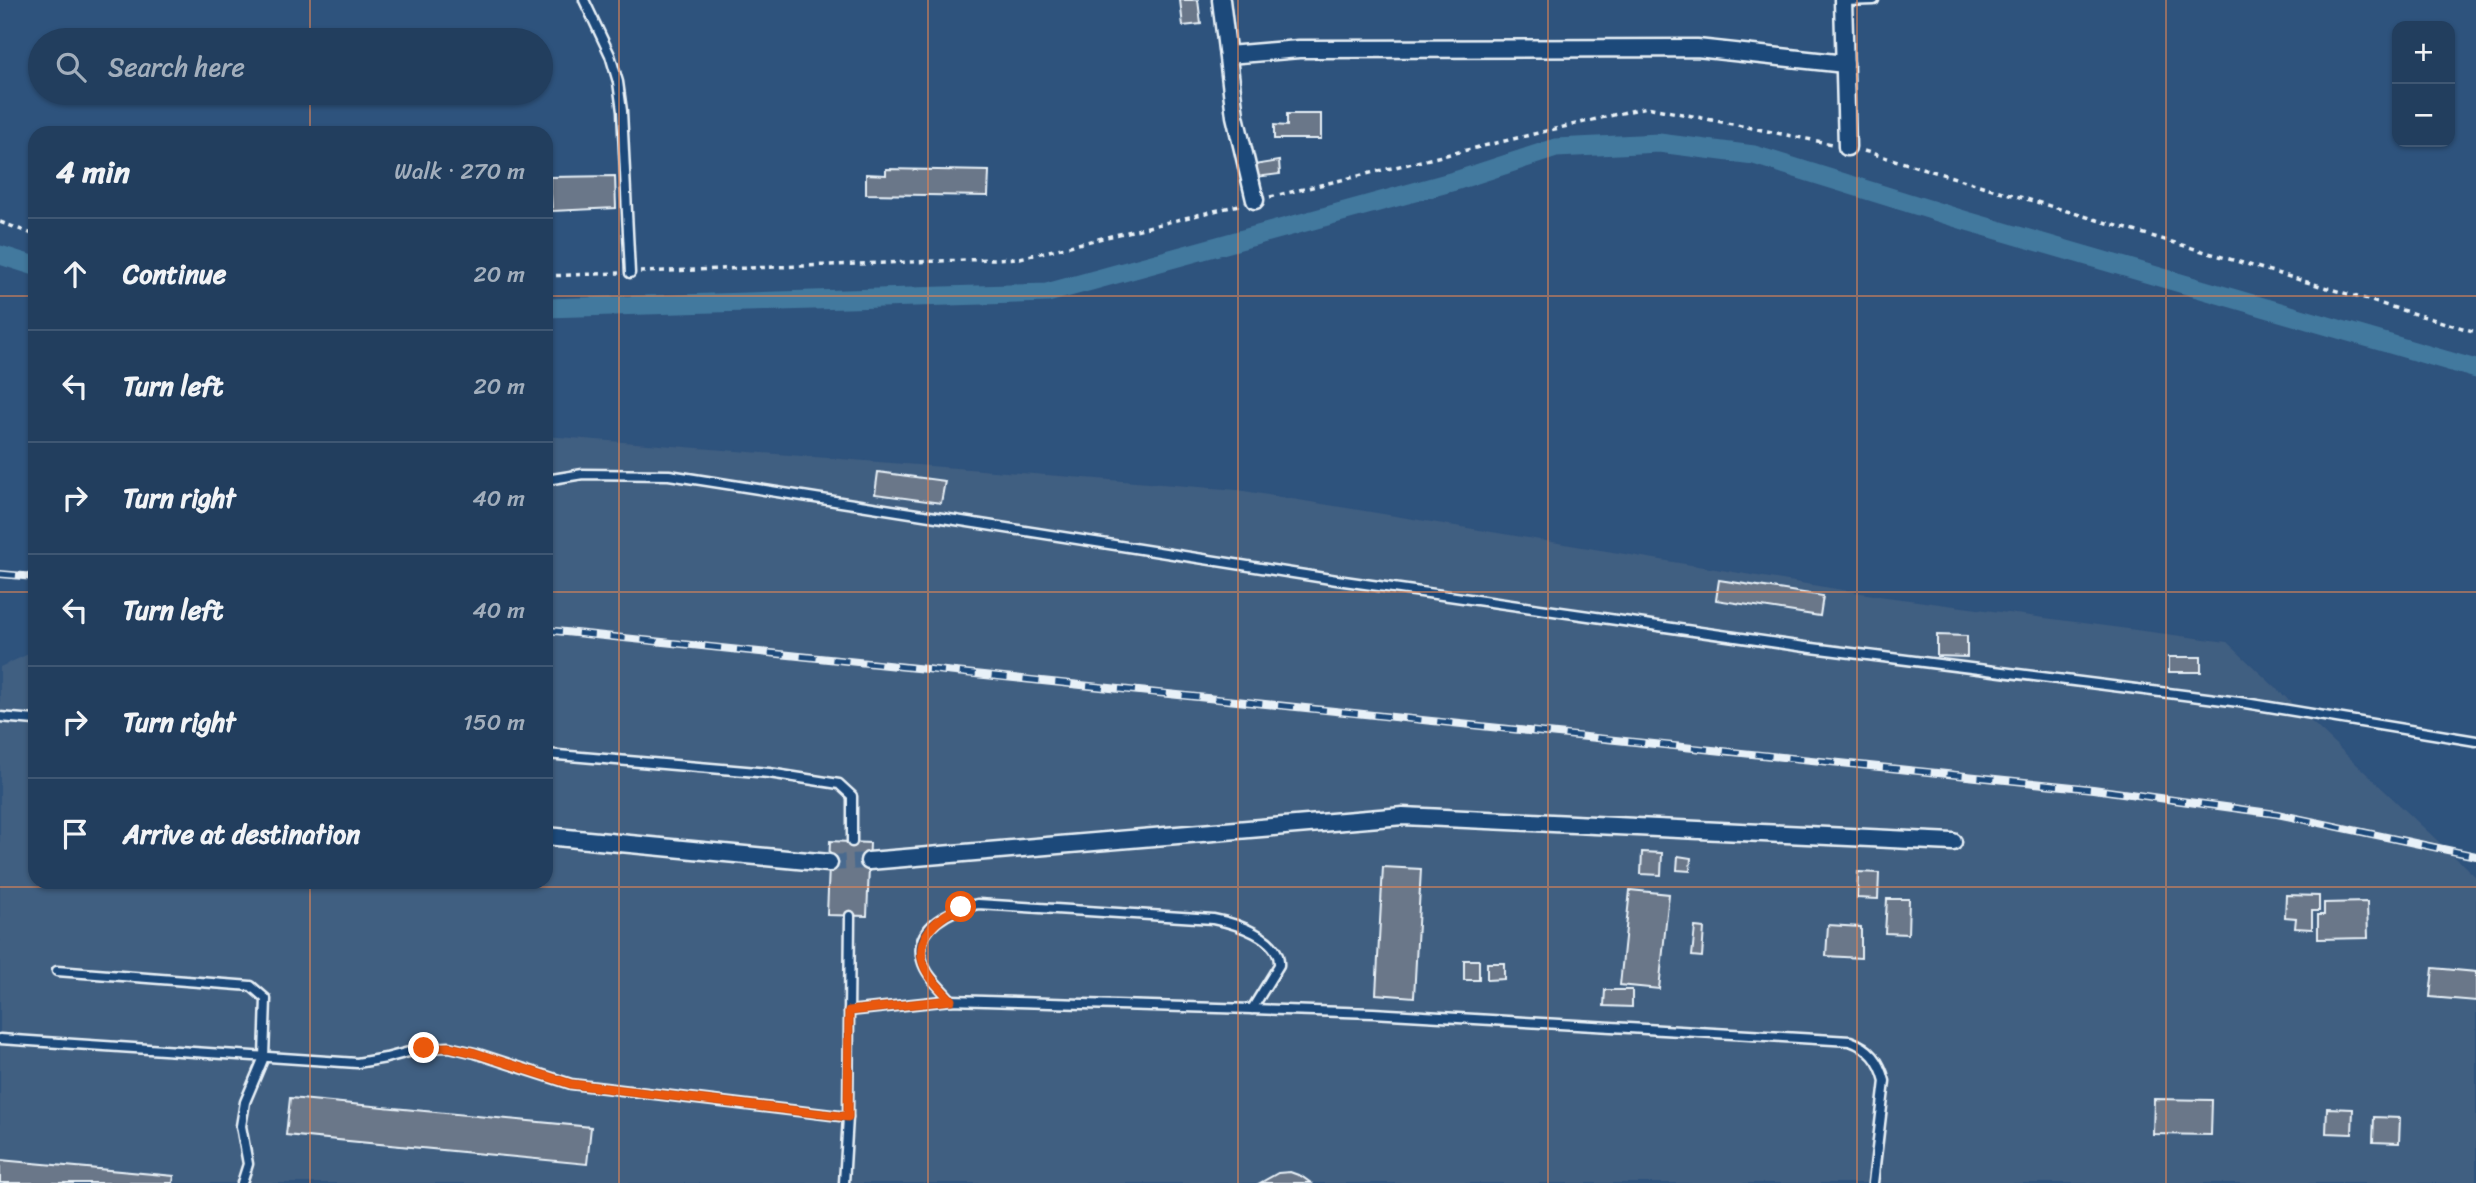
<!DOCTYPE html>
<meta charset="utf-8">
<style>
body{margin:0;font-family:Sriracha,sans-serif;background:#2a4564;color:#f1f3f6}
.controls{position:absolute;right:21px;top:21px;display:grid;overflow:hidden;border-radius:14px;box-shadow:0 2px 5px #0004}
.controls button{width:63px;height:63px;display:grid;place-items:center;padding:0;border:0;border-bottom:2px solid #3f5773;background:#223e5e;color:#f1f3f6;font:35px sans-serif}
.stop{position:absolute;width:21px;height:21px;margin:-16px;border:5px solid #ea580c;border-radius:50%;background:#fff}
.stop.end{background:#ea580c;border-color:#fff;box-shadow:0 2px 7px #0008}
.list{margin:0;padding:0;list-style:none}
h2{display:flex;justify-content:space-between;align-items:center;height:91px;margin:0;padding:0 28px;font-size:30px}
h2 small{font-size:23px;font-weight:400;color:#a2aebc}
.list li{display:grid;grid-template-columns:46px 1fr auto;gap:21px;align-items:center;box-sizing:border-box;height:112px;padding:0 28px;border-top:2px solid #3f5773}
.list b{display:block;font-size:26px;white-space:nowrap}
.list em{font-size:23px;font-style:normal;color:#a2aebc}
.icon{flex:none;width:38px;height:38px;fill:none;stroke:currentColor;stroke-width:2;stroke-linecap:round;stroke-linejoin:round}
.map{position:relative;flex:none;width:2476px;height:1183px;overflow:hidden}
.search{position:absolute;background:#223e5e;box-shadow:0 2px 5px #0004;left:28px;top:28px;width:525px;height:77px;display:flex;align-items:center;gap:18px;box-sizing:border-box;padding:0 24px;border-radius:38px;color:#a2aebc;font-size:26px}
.panel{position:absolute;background:#223e5e;box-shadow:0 2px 5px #0004;left:28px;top:126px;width:525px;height:763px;border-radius:21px}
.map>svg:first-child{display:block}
.built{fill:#405e81}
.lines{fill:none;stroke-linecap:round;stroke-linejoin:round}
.canal{stroke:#42799e;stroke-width:19}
.building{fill:#6b7789;stroke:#e8f1f8;stroke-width:2}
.minor-tunnel{stroke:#4a6b8f;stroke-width:16;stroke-dasharray:16 8;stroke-linecap:butt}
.service-casing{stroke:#e8f1f8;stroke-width:13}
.minor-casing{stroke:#e8f1f8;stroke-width:21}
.path{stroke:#e8f1f8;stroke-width:3.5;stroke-dasharray:5 5;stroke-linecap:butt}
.service{stroke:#1f4a7a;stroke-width:8}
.minor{stroke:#1f4a7a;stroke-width:16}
.rail-casing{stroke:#e8f1f8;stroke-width:8}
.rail{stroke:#1f4a7a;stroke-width:5;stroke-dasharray:16;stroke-linecap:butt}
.route{stroke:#ea580c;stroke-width:9}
.grid{fill:none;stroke:#e88753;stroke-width:2;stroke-opacity:0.55}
</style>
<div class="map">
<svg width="2476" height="1183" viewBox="0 0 2476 1183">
<rect width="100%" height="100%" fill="#2e537d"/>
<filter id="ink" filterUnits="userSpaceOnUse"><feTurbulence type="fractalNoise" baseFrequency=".0143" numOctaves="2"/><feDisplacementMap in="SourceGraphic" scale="14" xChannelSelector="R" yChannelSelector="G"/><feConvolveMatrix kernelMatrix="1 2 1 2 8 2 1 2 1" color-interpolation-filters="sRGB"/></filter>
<g filter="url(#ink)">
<path class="built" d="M 546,436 L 1238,490 L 1879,596 L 2227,642 L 2476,877 L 2476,1183 L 0,1183 L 0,667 L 35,651 L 35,882 L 546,882 Z"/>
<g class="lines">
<g class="canal">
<path d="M 0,255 L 35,266"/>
<path d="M 546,308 L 1047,293 L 1458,180 L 1556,148 L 1659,143 L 1754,155 L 1967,221 L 2476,369"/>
</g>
</g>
<g class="building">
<path d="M 1180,0 L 1198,0 L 1201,24 L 1183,26 Z"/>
<path d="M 1287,114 L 1321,114 L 1321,139 L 1274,139 L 1274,125 L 1287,126 Z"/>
<path d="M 1279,161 L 1280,174 L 1256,177 L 1254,165 Z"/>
<path d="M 886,169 L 989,171 L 988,196 L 866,194 L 866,174 L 886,175 Z"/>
<path d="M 615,176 L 616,208 L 552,211 L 550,177 Z"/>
<path d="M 878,472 L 945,481 L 941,503 L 875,494 Z"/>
<path d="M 1719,580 L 1823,596 L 1820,616 L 1716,600 Z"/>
<path d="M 1937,635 L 1967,636 L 1967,657 L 1937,656 Z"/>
<rect x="2169" y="657" width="32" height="15"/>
<path d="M 830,841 L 870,843 L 867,916 L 827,915 Z"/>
<path d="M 1642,852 L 1662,853 L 1661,875 L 1641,874 Z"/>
<path d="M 1678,856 L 1691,858 L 1690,871 L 1677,870 Z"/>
<path d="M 1383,867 L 1421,869 L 1414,997 L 1376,994 Z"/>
<path d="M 1858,872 L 1879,873 L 1878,899 L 1857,898 Z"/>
<path d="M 1630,890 L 1669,894 L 1659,989 L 1620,985 Z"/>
<path d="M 2286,895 L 2319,896 L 2319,911 L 2312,911 L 2312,929 L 2295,928 L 2296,918 L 2285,917 Z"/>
<path d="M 1887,899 L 1909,899 L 1908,934 L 1885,933 Z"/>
<path d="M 2367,902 L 2368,938 L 2318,939 L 2318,915 L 2324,915 L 2324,903 Z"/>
<path d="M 1828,925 L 1861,927 L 1861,958 L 1826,956 Z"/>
<path d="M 1695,927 L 1704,928 L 1702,957 L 1692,956 Z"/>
<rect x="1464" y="960" width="15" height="20"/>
<path d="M 1487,963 L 1504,963 L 1504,979 L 1487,980 Z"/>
<path d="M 2433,968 L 2476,972 L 2476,1001 L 2430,997 Z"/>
<path d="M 1605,990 L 1632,990 L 1632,1007 L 1604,1006 Z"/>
<path d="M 290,1098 L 591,1127 L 587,1164 L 286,1135 Z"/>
<path d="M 2154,1099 L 2212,1100 L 2211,1135 L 2153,1134 Z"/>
<path d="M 2327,1108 L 2353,1109 L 2352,1134 L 2326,1133 Z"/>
<path d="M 2374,1117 L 2400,1118 L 2399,1143 L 2373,1142 Z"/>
<path d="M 0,1160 L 174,1176 L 173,1183 L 0,1183 Z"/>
<path d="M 1290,1172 L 1301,1176 L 1311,1183 L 1260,1183 L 1278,1173 Z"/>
</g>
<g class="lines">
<path class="minor-tunnel" d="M 829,863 L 869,861"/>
<g class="service-casing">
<g id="service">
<path d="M 584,0 L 610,55 L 618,82 L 622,111 L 630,273"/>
<path d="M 1843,1 L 1874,0"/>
<path d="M 546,480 L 583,474 L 669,475 L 1337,580 L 1812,648 L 2239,702 L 2476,741"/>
<path d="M 0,717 L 35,720"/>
<path d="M 546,754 L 769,773 L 839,784 L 852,796 L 852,842"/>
<path d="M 57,971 L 251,986 L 266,999 L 264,1057 L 245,1102 L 241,1126 L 248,1164 L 242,1183"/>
<path d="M 951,1000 C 941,988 926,976 922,960 C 913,927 952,909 978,904 L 1213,919 C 1234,923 1281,937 1279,965 L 1252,1009"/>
<path d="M 849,1011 L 951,1000 L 1252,1009 L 1373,1013 L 1850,1041 C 1870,1048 1880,1061 1885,1081 L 1873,1183"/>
<path d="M 0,1039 L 357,1063 L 386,1058 L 424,1048 L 449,1047 L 475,1053 L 571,1084 L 848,1117"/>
<path d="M 844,1183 L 848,1117 L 850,916"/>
</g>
</g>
<g class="minor-casing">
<g id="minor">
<path d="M 1221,0 L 1235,116 L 1255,200"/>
<path d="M 1843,0 L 1847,147"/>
<path d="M 1228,55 L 1299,49 L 1697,48 L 1845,64"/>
<path d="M 546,836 L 829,863"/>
<path d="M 869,861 L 1403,816 L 1953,842"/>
</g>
</g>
<g class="path">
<path d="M 1864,151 L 2476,332"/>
<path d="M 1270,197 L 1647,107 L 1832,144"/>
<path d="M 0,222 L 35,235"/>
<path d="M 640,272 L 1020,258 L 1239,205"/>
<path d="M 546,276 L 619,273"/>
</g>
<use href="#service" class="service"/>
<use href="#minor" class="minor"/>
<g class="rail-casing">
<g id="rail">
<path d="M 0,574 L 35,577"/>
<path d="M 546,630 L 2093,789 L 2277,814 L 2476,856"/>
</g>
</g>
<use href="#rail" class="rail"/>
</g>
</g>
<g class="lines" filter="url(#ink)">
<path class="route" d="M 424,1048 L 449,1047 L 475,1053 L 571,1084 L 848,1117 L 849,1011 L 951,1000 C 944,992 935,984 929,975 C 909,944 933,919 961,907"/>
</g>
<path class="grid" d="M 310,0 L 310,40M 619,0 L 619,1183M 928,0 L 928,1183M 1238,0 L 1238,1183M 1548,0 L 1548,1183M 1857,0 L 1857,1183M 2166,0 L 2166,1183M 310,93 L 310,133M 0,296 L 35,296M 546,296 L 2476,296M 0,592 L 35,592M 546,592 L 2476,592M 310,882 L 310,1183M 0,887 L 2476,887"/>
</svg>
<div class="controls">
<button>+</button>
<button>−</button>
</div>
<div class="stop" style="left:961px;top:907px"></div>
<div class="stop end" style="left:424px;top:1048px"></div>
<div class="search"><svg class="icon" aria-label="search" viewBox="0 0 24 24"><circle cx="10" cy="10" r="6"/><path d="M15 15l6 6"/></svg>Search here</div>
<section class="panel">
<h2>4 min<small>Walk · 270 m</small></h2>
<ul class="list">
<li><svg class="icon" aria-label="ahead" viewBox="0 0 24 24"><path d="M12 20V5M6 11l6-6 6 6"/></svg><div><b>Continue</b></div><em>20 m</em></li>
<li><svg class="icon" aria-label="left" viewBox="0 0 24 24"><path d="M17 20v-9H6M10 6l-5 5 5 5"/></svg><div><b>Turn left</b></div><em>20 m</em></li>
<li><svg class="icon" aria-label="right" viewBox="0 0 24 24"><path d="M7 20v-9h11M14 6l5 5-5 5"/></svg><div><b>Turn right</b></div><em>40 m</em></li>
<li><svg class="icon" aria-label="left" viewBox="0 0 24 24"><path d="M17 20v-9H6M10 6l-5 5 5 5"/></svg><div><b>Turn left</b></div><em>40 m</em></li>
<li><svg class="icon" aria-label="right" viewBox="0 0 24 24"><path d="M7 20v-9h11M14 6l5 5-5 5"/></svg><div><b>Turn right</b></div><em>150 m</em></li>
<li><svg class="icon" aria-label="arrive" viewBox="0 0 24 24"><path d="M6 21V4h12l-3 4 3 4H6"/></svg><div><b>Arrive at destination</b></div></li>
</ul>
</section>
</div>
